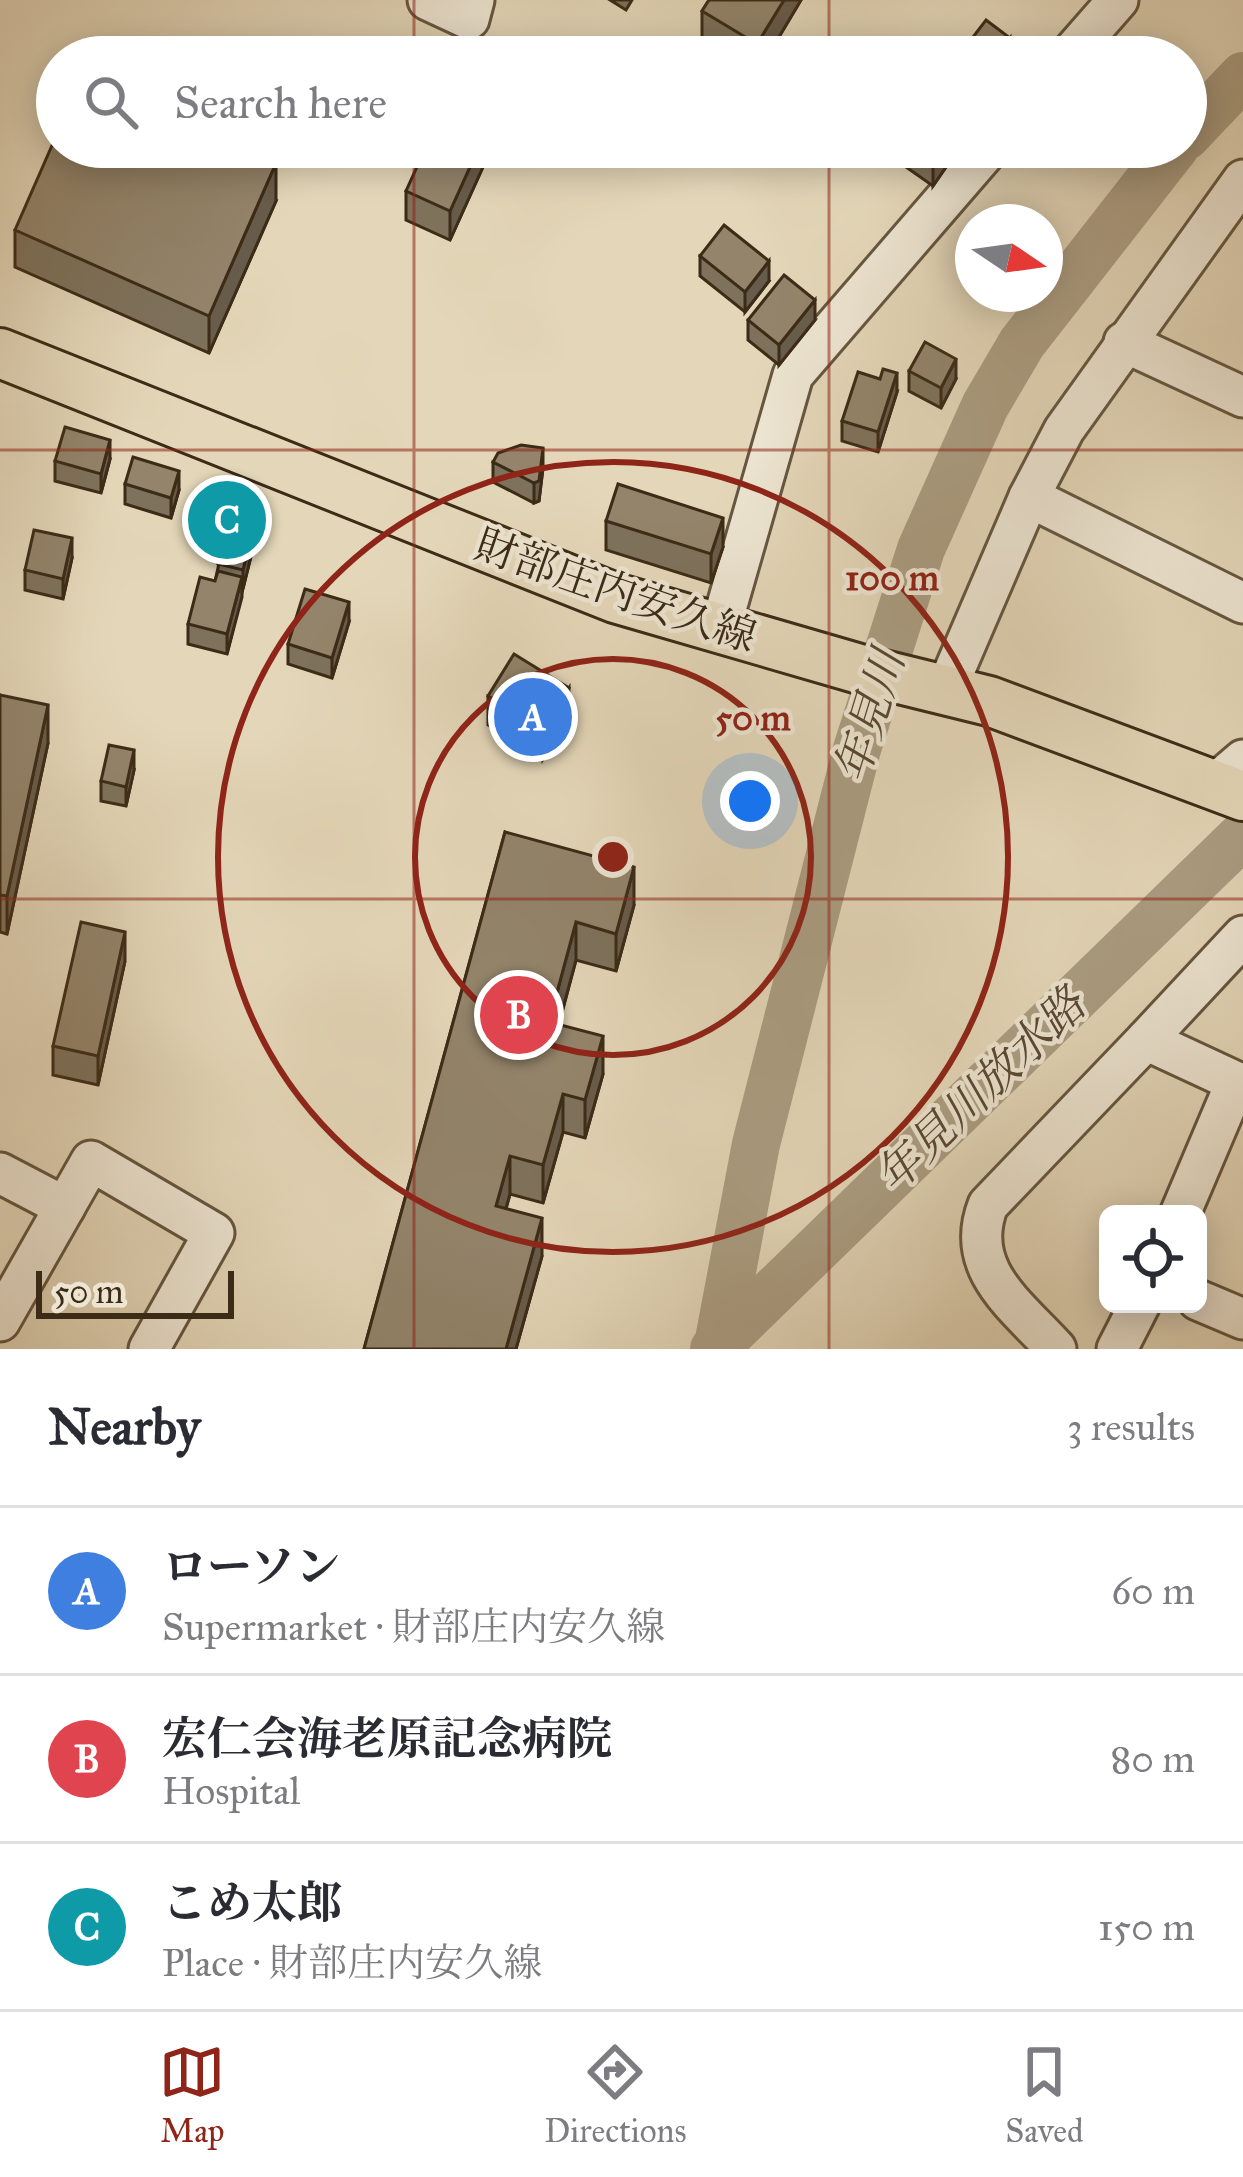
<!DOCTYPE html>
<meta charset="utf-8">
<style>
body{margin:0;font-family:"IM FELL Great Primer","Noto Serif JP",serif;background:#f7f7f7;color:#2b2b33}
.controls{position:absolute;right:36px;bottom:36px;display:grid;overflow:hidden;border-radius:18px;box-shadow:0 6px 30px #0003}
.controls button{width:108px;height:108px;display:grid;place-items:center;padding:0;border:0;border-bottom:3px solid #e1e1e2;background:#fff;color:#2b2b33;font:60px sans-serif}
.compass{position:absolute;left:955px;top:204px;width:108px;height:108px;border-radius:50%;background:#fff;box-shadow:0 6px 30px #0003;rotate:103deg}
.scale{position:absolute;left:36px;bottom:30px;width:198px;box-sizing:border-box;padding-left:12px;border:6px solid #3c2b17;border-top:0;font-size:33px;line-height:42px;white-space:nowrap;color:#3c2b17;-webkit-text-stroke:9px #ede5d2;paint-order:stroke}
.you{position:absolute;left:750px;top:801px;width:42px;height:42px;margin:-30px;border:9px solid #fff;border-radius:50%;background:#1a73e8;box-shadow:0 0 0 18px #1a73e833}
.badge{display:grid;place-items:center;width:78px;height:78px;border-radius:50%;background:#8f2418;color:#fff;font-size:39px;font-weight:700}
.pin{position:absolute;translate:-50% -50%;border:6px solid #fff;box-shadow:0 3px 12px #0006}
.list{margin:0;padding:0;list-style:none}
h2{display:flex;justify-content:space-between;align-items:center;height:156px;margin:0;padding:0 48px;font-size:51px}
h2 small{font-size:39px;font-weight:400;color:#7c7c81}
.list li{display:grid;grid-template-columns:78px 1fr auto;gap:36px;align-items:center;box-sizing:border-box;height:168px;padding:0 48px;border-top:3px solid #e1e1e2}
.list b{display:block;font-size:45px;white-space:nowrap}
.list p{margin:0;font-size:39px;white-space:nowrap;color:#7c7c81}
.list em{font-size:39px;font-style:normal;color:#7c7c81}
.icon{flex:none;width:66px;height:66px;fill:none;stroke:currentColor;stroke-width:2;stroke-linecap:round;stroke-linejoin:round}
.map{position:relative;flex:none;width:1243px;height:1349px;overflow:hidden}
.search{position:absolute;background:#fff;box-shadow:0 6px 30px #0003;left:36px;right:36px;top:36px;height:132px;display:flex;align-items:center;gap:30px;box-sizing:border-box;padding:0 42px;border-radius:66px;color:#7c7c81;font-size:45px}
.sheet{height:660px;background:#fff}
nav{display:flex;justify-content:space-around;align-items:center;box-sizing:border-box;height:168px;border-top:3px solid #e1e1e2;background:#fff;font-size:33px;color:#7c7c81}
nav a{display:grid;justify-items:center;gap:6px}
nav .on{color:#8f2418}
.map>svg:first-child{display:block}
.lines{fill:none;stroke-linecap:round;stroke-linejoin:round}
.river{stroke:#ab9d82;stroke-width:48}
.minor-casing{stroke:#665640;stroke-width:45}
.major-casing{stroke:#3c2b17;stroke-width:54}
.minor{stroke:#ede5d2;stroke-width:39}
.major{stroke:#e4d7b9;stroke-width:48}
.wall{fill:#7e725c;stroke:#3c2b17;stroke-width:3}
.shaded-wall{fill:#675c4b;stroke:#3c2b17;stroke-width:3}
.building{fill:#93846b;stroke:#3c2b17;stroke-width:3}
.grid{fill:none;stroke:#8f2418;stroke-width:3;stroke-opacity:0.55}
.ring{fill:none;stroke:#8f2418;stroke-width:6}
.labels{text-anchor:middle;stroke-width:9;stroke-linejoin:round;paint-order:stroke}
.street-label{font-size:42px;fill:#3c2b17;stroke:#ede5d2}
.water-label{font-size:45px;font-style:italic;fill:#584832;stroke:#ede5d2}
.centre{fill:#8f2418;stroke:#ede5d2;stroke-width:6}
.ring-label{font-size:36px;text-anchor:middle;font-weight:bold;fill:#8f2418;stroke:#ede5d2;stroke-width:9;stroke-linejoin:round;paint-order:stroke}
</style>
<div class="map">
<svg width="1243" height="1349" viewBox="0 0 1243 1349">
<rect width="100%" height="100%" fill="#e4d7b9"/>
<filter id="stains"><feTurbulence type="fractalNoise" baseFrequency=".00167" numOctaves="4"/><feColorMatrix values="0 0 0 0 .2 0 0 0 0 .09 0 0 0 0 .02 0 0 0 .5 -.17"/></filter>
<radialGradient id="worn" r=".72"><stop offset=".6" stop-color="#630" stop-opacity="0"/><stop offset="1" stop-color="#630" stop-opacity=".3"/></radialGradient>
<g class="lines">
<g class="river">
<path d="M 1186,136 L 1243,76"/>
<path d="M 718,1345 L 756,1144 L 857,749 L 921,549 L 985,406 L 1022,343 L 1175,147"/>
<path d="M 714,1349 L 1243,835"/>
</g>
<g class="minor-casing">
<g id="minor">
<path d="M 428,0 L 469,19 L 474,0"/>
<path d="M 1068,57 L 1118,0"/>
<path d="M 1124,342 L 1243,397"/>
<path d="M 1029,497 L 1243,603"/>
<path d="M 720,630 L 793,375 L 990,147"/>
<path d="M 946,690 L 1029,497 L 1064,430 L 1243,180"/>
<path d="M 1215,784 L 1243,760"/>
<path d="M 1243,936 L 1146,1040 L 1243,1085"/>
<path d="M 0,1173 L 65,1207"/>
<path d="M 1180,1214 L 1236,1082"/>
<path d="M 1198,1300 L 1243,1319"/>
<path d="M 0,1321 L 91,1161 L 214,1233 L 149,1349"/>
<path d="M 1056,1349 C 1016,1305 963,1269 988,1205 L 1146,1040"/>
<path d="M 1117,1349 L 1140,1304"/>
</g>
</g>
<g class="major-casing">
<path id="major" d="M 0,353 L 615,598 L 863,670 L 989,701 L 1243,796"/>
</g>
<use href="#minor" class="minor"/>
<use href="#major" class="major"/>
</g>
<g class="wall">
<path d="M 610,0 L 632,0 L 626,10 Z"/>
<path d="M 709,0 L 801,0 L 767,57 L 730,57 L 702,40 L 702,11 Z"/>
<path d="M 492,147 L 450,240 L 406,220 L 406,191 Z"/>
<path d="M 886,147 L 945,147 L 946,167 L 933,186 L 886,153 Z"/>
<path d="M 276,201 L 209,353 L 15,267 L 15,230 Z"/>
<path d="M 700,256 L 769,281 L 745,312 L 700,276 Z"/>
<path d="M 748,320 L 815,320 L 779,365 L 748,340 Z"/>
<path d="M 909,371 L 956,379 L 941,408 L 909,391 Z"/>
<path d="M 897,392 L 878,452 L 842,441 L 842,421 Z"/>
<path d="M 110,459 L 101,493 L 55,481 L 55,461 Z"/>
<path d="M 493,462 L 543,468 L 539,501 L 534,503 L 493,482 Z"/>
<path d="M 125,484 L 179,490 L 171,518 L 125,504 Z"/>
<path d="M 246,508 L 242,530 L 246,531 L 246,521 L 259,516 L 256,533 L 250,531 L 252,552 L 227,654 L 188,644 L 188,624 L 215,581 L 227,528 L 207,521 L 207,512 Z"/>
<path d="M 606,521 L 723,547 L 711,583 L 606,550 Z"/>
<path d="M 72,558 L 63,599 L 25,590 L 25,570 Z"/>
<path d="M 349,622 L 332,678 L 288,664 L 288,644 Z"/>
<path d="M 0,695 L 48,743 L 7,934 L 0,932 Z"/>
<path d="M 488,696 L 569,717 L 543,759 L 488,725 Z"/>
<path d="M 134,770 L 126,806 L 101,801 L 101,781 Z"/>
<path d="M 505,832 L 634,905 L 616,971 L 576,960 L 559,1024 L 603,1074 L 585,1138 L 563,1132 L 543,1203 L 510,1194 L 506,1209 L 542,1256 L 516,1349 L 364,1349 Z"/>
<path d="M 125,961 L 98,1085 L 53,1075 L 53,1046 Z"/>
</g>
<g class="shaded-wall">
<path d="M 784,0 L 801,0 L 767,57 L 757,57 L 757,44 Z"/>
<path d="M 1010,38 L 1010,57 L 996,57 Z"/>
<path d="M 479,147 L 492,147 L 450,240 L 450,211 Z"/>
<path d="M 946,148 L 946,167 L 933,186 L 933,166 Z"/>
<path d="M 276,163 L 276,201 L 209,353 L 209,316 Z"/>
<path d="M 769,261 L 769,281 L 745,312 L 745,292 Z"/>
<path d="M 815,300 L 815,320 L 779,365 L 779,345 Z"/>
<path d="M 956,359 L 956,379 L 941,408 L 941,388 Z"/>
<path d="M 897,373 L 897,392 L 878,452 L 878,432 Z"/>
<path d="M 110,440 L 110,459 L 101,493 L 101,474 Z"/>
<path d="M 543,448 L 543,468 L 539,501 L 534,503 L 534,483 Z"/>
<path d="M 179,471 L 179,490 L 171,518 L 171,498 Z"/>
<path d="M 723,518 L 723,547 L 711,583 L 711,554 Z"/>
<path d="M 252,532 L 252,552 L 243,589 L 243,570 Z"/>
<path d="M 72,538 L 72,558 L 63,599 L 63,579 Z"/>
<path d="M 242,577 L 242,597 L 227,654 L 227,634 Z"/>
<path d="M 349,602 L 349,622 L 332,678 L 332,658 Z"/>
<path d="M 569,688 L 569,717 L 543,759 L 543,730 Z"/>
<path d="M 48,705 L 48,743 L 7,934 L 7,896 Z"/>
<path d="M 134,750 L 134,770 L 126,806 L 126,787 Z"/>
<path d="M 634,867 L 634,905 L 616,971 L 616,934 Z"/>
<path d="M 576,922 L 576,960 L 549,1060 L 549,1022 Z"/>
<path d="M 125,932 L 125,961 L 98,1085 L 98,1056 Z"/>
<path d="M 603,1036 L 603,1074 L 585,1138 L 585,1100 Z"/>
<path d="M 563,1094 L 563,1132 L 543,1203 L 543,1165 Z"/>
<path d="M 510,1156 L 510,1194 L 496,1244 L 496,1206 Z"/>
<path d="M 542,1218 L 542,1256 L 516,1349 L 506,1349 Z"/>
</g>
<g class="building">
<path d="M 709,0 L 784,0 L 757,44 L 702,11 Z"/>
<path d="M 986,20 L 1010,38 L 996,57 L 964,57 L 960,54 Z"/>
<path d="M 475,39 L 515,57 L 467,57 Z"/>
<path d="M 57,134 L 57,147 L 239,147 L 276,163 L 209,316 L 15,230 Z"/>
<path d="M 426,147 L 479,147 L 450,211 L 406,191 Z"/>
<path d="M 906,147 L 945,147 L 946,148 L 933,166 Z"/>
<path d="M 724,225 L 769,261 L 745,292 L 700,256 Z"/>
<path d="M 784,275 L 815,300 L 779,345 L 748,320 Z"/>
<path d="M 925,342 L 956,359 L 941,388 L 909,371 Z"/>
<path d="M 883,369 L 897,373 L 878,432 L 842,421 L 858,372 L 880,379 Z"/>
<path d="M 65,427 L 110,440 L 101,474 L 55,461 Z"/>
<path d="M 521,445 L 543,448 L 539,481 L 534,483 L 493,462 L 498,453 Z"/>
<path d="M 133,457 L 179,471 L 171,498 L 125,484 Z"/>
<path d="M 618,484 L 723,518 L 711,554 L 606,521 Z"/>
<path d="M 212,498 L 246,508 L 242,522 L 207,512 Z"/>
<path d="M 249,504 L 259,506 L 256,523 L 246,521 Z"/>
<path d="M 227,526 L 252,532 L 243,570 L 218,564 Z"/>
<path d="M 34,530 L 72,538 L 63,579 L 25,570 Z"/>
<path d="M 218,571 L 242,577 L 227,634 L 188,624 L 200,577 L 215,581 Z"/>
<path d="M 305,589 L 349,602 L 332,658 L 288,644 Z"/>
<path d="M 514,654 L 569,688 L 543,730 L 488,696 Z"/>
<path d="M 0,695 L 48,705 L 7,896 L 0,895 Z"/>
<path d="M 109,745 L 134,750 L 126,787 L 101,781 Z"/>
<path d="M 505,832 L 634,867 L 616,934 L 576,922 L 549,1022 L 603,1036 L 585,1100 L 563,1094 L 543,1165 L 510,1156 L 496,1206 L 542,1218 L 506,1349 L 364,1349 Z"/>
<path d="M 81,922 L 125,932 L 98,1056 L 53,1046 Z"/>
</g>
<path class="grid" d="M 414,0 L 414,57M 829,0 L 829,57M 414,147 L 414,1349M 829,147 L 829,1349M 0,450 L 1243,450M 0,899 L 1243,899"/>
<g class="ring">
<circle cx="613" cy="857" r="198"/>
<circle cx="613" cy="857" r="395"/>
</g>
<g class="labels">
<g class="street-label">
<text transform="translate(616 590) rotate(19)" y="15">財部庄内安久線</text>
</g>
<g class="water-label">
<text transform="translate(869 716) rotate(-73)" y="16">年見川</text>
<text transform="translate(980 1090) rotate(-44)" y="16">年見川放水路</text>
</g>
</g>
<circle cx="613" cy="857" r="18" class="centre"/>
<g class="ring-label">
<text x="892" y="590">100 m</text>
<text x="753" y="730">50 m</text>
</g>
<rect width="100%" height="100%" filter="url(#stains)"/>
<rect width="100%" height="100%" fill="url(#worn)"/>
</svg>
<div class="controls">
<button><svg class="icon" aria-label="locate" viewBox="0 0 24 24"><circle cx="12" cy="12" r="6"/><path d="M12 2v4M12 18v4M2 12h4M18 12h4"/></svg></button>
</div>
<svg class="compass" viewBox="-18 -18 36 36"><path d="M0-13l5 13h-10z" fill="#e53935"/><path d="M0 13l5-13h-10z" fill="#7c7c81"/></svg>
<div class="scale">50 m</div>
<div class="you"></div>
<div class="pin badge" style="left:533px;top:717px;background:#3f7fe0">A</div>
<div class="pin badge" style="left:519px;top:1015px;background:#e0444e">B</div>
<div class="pin badge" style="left:227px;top:520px;background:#0f9aa8">C</div>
<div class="search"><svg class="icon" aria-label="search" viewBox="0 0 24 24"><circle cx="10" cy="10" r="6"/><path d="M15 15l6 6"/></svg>Search here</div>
</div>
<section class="sheet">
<h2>Nearby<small>3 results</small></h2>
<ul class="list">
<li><span class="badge" style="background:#3f7fe0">A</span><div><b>ローソン</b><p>Supermarket · 財部庄内安久線</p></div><em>60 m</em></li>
<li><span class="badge" style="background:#e0444e">B</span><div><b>宏仁会海老原記念病院</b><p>Hospital</p></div><em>80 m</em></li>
<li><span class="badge" style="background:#0f9aa8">C</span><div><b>こめ太郎</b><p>Place · 財部庄内安久線</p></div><em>150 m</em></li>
</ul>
</section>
<nav>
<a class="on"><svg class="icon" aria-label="map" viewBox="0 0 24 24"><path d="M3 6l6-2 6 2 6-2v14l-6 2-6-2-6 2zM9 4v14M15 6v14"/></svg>Map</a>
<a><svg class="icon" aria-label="directions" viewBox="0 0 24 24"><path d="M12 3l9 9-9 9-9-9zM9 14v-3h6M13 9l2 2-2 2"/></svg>Directions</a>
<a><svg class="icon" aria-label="saved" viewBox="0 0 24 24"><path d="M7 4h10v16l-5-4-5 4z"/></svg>Saved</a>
</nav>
